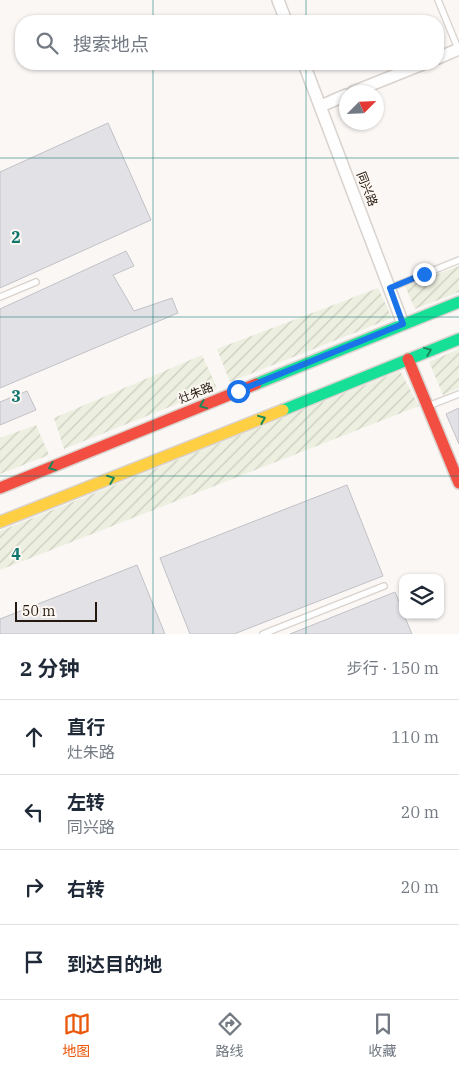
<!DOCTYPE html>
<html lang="zh">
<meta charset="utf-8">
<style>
body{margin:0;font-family:"IBM Plex Serif","Noto Sans SC",serif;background:#f2f2f3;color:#1f2937}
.controls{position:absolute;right:15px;bottom:15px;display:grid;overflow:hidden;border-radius:10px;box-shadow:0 1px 4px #0004}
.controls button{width:45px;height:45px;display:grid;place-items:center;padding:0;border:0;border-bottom:1px solid #e0e1e3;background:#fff;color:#1f2937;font:25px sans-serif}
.compass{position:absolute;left:339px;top:85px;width:45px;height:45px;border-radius:50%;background:#fff;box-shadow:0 1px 4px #0004;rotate:66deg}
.scale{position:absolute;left:15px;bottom:12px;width:82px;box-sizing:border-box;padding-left:5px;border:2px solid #241a10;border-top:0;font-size:14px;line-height:18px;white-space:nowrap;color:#241a10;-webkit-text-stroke:4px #fdf7f2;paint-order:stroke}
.stop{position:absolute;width:15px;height:15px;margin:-11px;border:4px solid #1a73e8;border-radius:50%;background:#fff}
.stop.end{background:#1a73e8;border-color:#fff;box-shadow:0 1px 5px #0008}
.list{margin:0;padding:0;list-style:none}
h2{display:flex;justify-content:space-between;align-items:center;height:65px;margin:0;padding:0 20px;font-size:21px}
h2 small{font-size:16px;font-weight:400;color:#747a83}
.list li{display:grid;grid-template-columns:32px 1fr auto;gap:15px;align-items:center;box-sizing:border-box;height:75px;padding:0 20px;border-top:1px solid #e0e1e3}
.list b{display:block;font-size:19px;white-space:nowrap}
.list p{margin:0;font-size:16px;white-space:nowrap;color:#747a83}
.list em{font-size:16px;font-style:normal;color:#747a83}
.icon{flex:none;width:28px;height:28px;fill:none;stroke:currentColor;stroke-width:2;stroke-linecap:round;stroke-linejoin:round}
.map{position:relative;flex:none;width:459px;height:634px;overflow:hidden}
.search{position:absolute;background:#fff;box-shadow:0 1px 4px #0004;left:15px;right:15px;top:15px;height:55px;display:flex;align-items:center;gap:12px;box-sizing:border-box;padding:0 18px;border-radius:20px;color:#747a83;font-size:19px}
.sheet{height:365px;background:#fff}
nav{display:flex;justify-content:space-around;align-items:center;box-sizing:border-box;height:70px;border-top:1px solid #e0e1e3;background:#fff;font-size:14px;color:#747a83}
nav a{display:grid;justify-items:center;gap:2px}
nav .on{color:#ea580c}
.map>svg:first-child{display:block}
.garden{fill:url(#garden-furrows)}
.building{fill:#e2e1e6;stroke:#c1c1c6}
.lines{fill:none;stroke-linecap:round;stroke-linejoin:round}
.lane-casing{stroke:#d9d2cd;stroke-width:8}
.street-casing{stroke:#d9d2cd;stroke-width:14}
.fast-casing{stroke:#d9d2cd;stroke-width:14}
.slow-casing{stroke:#d9d2cd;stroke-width:14}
.jam-casing{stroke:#d9d2cd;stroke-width:14}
.lane{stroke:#fefefe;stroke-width:5.5}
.street{stroke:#fefefe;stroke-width:11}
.fast{stroke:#16e098;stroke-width:11}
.slow{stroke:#ffcf43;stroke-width:11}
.jam{stroke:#f24e42;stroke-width:11}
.oneway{stroke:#1c875b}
.route{stroke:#1a73e8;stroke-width:6}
.grid{fill:none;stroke:#0f766e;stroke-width:1;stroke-opacity:0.55}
.labels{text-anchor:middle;stroke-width:4;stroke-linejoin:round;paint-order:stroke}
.street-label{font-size:12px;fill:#241a10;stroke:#fdf7f2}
.grid-label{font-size:16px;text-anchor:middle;font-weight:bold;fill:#0f766e;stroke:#fdf7f2;stroke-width:4;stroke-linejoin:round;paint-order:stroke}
</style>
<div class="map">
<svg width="459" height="634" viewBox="0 0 459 634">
<defs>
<pattern id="garden-furrows" width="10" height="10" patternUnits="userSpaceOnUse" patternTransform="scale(1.25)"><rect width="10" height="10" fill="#edf0e0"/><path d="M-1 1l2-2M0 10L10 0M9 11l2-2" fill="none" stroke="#cbcdbf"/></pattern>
</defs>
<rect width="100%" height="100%" fill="#faf7f5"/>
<g class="garden">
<path d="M 459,266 L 459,292 L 415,309 L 405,286 Z"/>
<path d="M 378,288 L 392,318 L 230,382 L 217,349 Z"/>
<path d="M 459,349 L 459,388 L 443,395 L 429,362 Z"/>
<path d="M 202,355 L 217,388 L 64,449 L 54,418 Z"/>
<path d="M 400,371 L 419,406 L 0,570 L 0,531 Z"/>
<path d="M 36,425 L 49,455 L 0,474 L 0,438 Z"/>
</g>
<g class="building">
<path d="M 108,123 L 151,220 L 0,288 L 0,172 Z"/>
<path d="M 126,251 L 134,266 L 113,275 L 134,311 L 172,298 L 178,313 L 0,388 L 0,309 Z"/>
<path d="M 27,391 L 36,410 L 0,425 L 0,402 Z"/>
<path d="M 459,408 L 459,444 L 446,414 Z"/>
<path d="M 347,485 L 383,576 L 234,634 L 190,634 L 160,558 Z"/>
<path d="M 137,565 L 165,634 L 0,634 L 0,619 Z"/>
<path d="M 395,592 L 403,611 L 403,615 L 404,615 L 412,634 L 290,634 Z"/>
</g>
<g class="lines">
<g class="lane-casing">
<g id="lane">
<path d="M 438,0 L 459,51"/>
<path d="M 390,288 L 459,260"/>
<path d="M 0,297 L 36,282"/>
<path d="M 428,406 L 459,394"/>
<path d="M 263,634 L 384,586"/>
</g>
</g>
<g class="street-casing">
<g id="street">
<path d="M 278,0 L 286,21"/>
<path d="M 438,58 L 459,49"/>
<path d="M 304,64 L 403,324"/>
<path d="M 353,92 L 423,64"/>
<path d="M 321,106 L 346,95"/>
</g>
</g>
<g class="fast-casing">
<g id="fast">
<path d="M 256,384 L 459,302"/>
<path d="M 283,410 L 459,339"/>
</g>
</g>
<g class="slow-casing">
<path id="slow" d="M 0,522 L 283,410"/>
</g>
<g class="jam-casing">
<g id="jam">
<path d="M 408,359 L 459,483"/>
<path d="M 0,488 L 256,384"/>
</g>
</g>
<use href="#lane" class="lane"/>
<use href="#street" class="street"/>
<use href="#fast" class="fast"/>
<use href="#slow" class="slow"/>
<use href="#jam" class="jam"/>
</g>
<defs><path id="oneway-chevron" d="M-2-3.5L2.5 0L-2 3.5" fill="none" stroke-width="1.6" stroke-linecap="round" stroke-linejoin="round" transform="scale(1.25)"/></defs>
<g class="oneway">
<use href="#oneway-chevron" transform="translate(428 351) rotate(-22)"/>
<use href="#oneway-chevron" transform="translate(203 405) rotate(158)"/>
<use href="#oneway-chevron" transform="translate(262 419) rotate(-22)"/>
<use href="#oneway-chevron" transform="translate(52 467) rotate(158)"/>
<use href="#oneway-chevron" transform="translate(111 479) rotate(-21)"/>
</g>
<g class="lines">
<path class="route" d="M 238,391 L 403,324 L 390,288 L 424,274"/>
</g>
<path class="grid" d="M 153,0 L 153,21M 306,0 L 306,21M 153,64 L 153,634M 306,64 L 306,634M 0,158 L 459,158M 0,317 L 459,317M 0,476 L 459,476"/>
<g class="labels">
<g class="street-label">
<text transform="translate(367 189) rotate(69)" y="4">同兴路</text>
<text transform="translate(196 393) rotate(-22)" y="4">灶朱路</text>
</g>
</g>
<g class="grid-label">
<text x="16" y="243">2</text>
<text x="16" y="402">3</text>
<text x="16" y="560">4</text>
</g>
</svg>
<div class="controls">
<button><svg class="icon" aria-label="layers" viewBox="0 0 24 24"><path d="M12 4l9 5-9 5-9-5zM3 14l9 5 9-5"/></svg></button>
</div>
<svg class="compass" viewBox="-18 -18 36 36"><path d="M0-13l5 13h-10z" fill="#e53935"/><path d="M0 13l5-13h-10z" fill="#747a83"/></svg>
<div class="scale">50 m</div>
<div class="stop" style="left:238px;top:391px"></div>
<div class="stop end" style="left:424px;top:274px"></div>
<div class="search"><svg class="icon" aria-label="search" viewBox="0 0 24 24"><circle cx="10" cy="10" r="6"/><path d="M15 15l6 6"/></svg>搜索地点</div>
</div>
<section class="sheet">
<h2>2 分钟<small>步行 · 150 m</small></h2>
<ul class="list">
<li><svg class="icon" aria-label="ahead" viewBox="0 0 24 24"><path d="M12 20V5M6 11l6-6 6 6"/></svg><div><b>直行</b><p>灶朱路</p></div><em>110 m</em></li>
<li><svg class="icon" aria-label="left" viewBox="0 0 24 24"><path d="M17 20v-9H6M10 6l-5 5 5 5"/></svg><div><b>左转</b><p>同兴路</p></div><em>20 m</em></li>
<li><svg class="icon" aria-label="right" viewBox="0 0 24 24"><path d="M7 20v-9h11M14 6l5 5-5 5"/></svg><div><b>右转</b></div><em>20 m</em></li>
<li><svg class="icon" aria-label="arrive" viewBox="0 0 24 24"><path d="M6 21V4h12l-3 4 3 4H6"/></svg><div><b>到达目的地</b></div></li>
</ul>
</section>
<nav>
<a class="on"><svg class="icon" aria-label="map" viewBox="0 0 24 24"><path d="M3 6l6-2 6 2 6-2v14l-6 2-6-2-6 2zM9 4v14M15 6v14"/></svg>地图</a>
<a><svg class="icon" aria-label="directions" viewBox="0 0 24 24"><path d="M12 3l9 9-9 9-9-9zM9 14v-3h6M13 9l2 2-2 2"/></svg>路线</a>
<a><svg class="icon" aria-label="saved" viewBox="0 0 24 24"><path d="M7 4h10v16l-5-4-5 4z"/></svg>收藏</a>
</nav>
